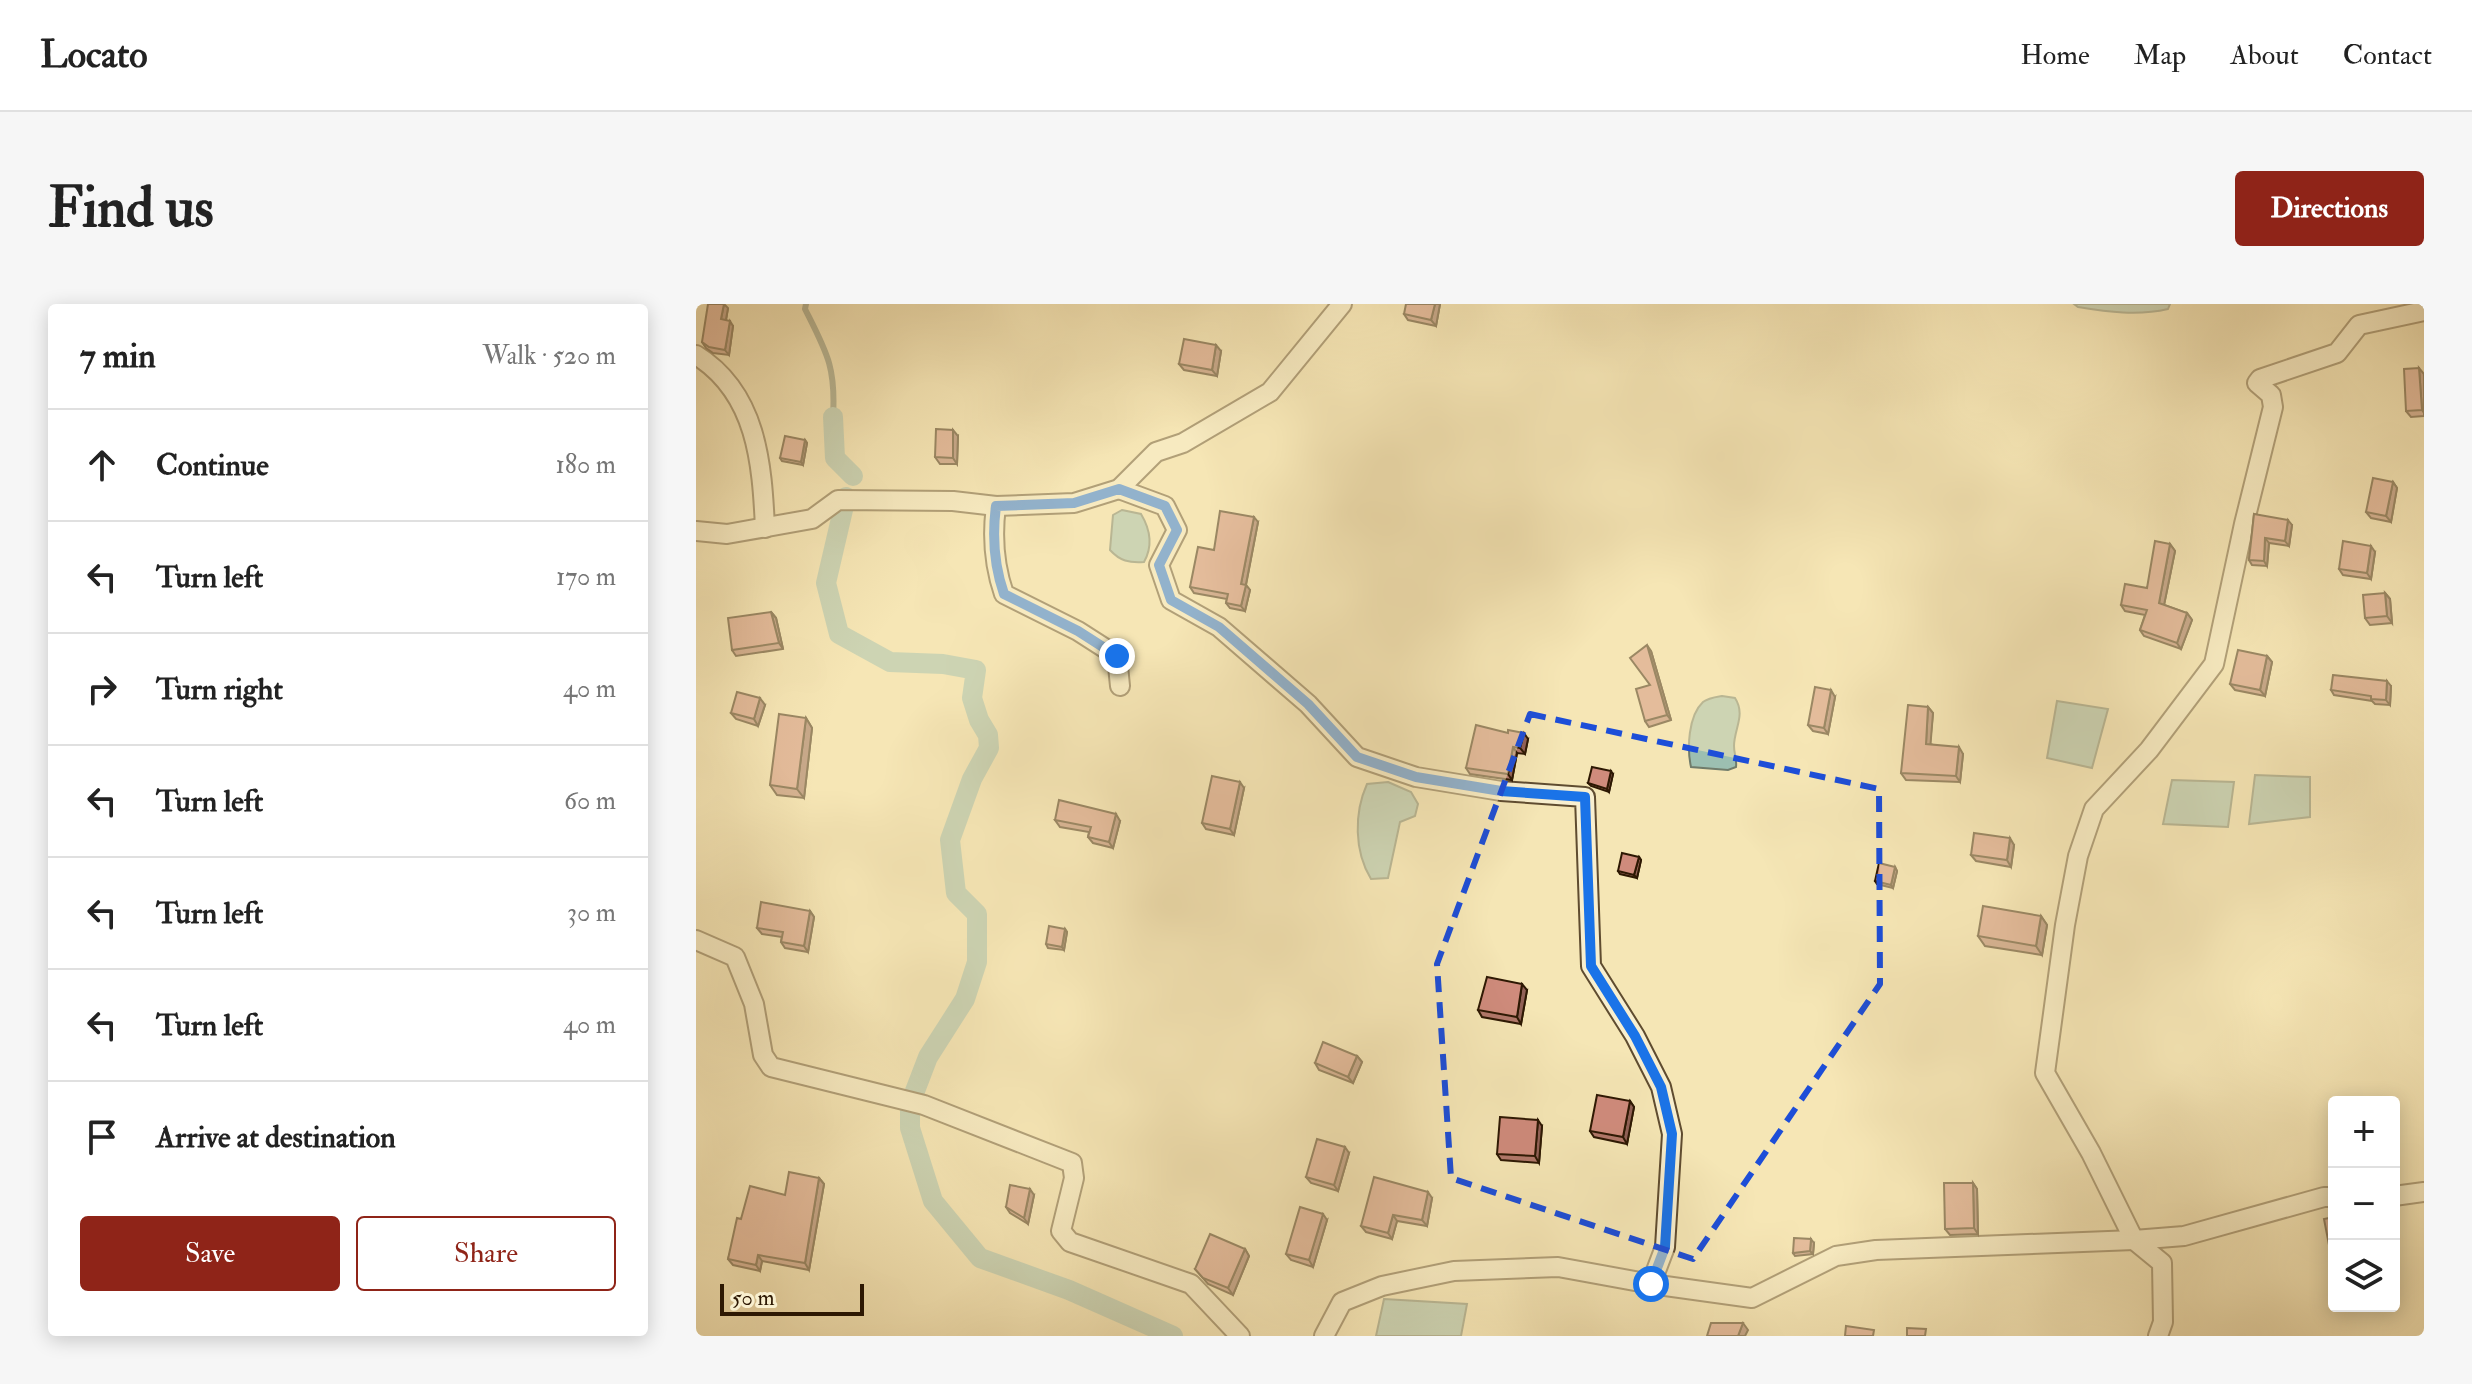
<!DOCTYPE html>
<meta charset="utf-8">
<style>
body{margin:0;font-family:"IM FELL Double Pica",serif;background:#f6f6f6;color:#222}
.controls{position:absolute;right:24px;bottom:24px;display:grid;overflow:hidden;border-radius:8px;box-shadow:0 4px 20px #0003}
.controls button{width:72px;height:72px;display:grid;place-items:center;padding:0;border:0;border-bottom:2px solid #e0e0e0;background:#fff;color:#222;font:40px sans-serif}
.scale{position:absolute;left:24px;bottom:20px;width:144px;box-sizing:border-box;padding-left:8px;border:4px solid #2d1803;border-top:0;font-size:22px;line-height:28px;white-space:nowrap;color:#2d1803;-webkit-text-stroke:6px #f8efcf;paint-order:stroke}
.stop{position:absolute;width:24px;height:24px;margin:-18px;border:6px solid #1a73e8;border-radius:50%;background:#fff}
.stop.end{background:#1a73e8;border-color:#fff;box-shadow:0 2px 8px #0008}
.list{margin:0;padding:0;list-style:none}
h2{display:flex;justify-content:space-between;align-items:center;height:104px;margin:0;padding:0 32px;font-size:34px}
h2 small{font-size:26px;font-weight:400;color:#767676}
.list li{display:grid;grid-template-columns:52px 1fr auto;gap:24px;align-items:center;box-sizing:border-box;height:112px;padding:0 32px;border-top:2px solid #e0e0e0}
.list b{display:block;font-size:30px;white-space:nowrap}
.list em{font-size:26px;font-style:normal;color:#767676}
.actions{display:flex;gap:16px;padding:24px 32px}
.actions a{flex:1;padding:18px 0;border:2px solid #8f2418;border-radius:8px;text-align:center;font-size:28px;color:#8f2418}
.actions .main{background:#8f2418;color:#fff}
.icon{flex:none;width:44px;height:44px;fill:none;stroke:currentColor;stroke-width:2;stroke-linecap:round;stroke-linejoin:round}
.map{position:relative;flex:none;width:1728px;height:1032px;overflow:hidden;border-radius:8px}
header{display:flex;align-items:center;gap:48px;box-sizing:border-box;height:112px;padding:0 40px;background:#fff;border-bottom:2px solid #e0e0e0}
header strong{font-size:38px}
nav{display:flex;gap:44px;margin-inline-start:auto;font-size:28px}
.intro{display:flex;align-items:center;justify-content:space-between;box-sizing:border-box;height:192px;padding:0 48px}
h1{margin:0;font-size:56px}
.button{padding:20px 36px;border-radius:8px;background:#8f2418;color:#fff;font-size:28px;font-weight:700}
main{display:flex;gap:48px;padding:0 48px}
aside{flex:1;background:#fff;border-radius:8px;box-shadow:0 4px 20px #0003}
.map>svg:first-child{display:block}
.water{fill:#9cbfb1;stroke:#707c6b;stroke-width:2}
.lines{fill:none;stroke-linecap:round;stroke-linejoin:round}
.stream{stroke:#707c6b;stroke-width:6}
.canal{stroke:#9cbfb1;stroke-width:20}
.minor-casing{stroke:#5f4c30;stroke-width:22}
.minor{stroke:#f8efcf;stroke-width:18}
.wall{fill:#b2786b;stroke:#2d1803;stroke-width:2}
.shaded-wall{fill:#916157;stroke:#2d1803;stroke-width:2}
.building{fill:#cf8b7c;stroke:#2d1803;stroke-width:2}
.route{stroke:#1a73e8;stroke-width:10}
.marked{fill:none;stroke:#1d4ed8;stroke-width:6;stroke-dasharray:16 10;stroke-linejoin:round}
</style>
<header>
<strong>Locato</strong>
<nav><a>Home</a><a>Map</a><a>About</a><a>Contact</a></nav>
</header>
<div class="intro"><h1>Find us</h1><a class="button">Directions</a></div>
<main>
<aside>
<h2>7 min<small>Walk · 520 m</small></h2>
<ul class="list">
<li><svg class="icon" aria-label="ahead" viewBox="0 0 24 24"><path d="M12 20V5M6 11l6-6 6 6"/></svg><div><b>Continue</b></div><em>180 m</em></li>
<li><svg class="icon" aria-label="left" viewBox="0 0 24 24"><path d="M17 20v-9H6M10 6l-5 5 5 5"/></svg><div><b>Turn left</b></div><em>170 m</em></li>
<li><svg class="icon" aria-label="right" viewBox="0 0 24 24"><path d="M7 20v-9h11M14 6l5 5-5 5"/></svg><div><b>Turn right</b></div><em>40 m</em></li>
<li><svg class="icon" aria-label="left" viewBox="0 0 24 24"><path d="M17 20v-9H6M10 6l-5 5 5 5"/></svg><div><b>Turn left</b></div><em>60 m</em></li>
<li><svg class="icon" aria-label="left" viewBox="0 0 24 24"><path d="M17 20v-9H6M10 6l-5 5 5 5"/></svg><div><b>Turn left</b></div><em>30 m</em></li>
<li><svg class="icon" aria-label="left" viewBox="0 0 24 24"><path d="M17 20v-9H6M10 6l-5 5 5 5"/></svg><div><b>Turn left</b></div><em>40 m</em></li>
<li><svg class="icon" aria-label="arrive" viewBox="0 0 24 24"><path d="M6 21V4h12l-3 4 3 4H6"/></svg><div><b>Arrive at destination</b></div></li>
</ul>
<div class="actions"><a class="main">Save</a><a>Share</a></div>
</aside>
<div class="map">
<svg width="1728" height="1032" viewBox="0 0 1728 1032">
<rect width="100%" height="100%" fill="#f5e6b5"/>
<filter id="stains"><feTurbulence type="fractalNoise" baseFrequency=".0025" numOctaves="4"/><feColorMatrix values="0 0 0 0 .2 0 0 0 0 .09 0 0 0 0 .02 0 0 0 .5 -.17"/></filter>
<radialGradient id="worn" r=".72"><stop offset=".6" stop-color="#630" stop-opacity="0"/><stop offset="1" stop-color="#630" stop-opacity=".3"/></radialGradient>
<g class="water">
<path d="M 1378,0 L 1474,0 L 1472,5 C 1442,12 1412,8 1382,3 Z"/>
<path d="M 426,206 L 445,210 C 454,225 457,242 448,258 C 433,259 424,257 414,246 L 417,211 Z"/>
<path d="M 1026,392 L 1039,394 C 1050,411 1038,425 1038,442 C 1038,450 1041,455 1040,463 L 1032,466 L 995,463 C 991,445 992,412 1007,398 C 1012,394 1020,393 1026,392 Z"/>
<path d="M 1361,397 L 1412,405 L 1396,464 L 1351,454 Z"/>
<path d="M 1559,471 L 1614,473 L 1614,513 L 1553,520 Z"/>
<path d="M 1476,476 L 1538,478 L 1532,523 L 1467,520 Z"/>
<path d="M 692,478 L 715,488 L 722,500 L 719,512 L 704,518 L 692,574 L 675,575 C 658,547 658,509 671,480 Z"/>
<path d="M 688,995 L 771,1000 L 765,1032 L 680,1032 Z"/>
</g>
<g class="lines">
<path class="stream" d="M 110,0 L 109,5 C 131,49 140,63 137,113"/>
<g class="canal">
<path d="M 137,113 L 139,154 L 157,172"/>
<path d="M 150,193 L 130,279 L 143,330 L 194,358 L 247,360 L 280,366 L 276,394 L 283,416 L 292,431 L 293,444 L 276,475 L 254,536 L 260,589 L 281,610 L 281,658 L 269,695 L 232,753 L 214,800 L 214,824 L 237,897 L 284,954 L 373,986 L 477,1032"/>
</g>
<g class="minor-casing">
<g id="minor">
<path d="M 0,51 C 61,89 66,159 69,224"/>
<path d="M 423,185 L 469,202 L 481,226 L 463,261 L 475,296 L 523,323 L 612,400 L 661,453 L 720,473 L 805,487 L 889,493 L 895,662 L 939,732 L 965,783 L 976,830 L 969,943 L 955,980"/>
<path d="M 300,202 C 296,232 298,261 308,290 L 382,327 L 421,352 L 424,382"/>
<path d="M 0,227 L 31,230 L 116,215 L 142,196 L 257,197 L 300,202 L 378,199 L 423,185 L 460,148 L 487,139 L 574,88 L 646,0"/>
<path d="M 0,636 L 39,653 L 58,700 L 67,751 L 75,763 L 228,801 L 376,859 L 378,874 L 365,927 L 374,938 L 495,980 L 544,1032"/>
<path d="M 1698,892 L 1728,888"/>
<path d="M 628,1032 L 646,998 L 686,982 L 758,967 L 862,963 L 955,980 L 1056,994 L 1140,952 L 1180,946 L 1438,936 L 1488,932 L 1628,893 L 1638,893"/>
<path d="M 1462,1032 L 1467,1018 L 1466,959 L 1438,936 L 1395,849 L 1349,769 L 1369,621 L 1382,552 L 1398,505 L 1453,446 L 1518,360 L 1548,220 L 1577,103 L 1575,91 L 1561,79 L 1564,75 L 1641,49 L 1663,21 L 1728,7"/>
</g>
</g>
<use href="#minor" class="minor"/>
</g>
<g class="wall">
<path d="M 744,0 L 740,22 L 712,16 L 708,10 Z"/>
<path d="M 32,4 L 30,16 L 37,22 L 33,51 L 17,49 L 10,44 L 6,38 Z"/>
<path d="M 525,47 L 521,72 L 488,66 L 483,60 Z"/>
<path d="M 1728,70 L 1728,112 L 1715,113 L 1710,107 Z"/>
<path d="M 262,132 L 261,160 L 244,160 L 239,153 Z"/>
<path d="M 109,136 L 111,139 L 107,161 L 86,157 L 84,154 Z"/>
<path d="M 1697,178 L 1701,184 L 1695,218 L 1675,214 L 1670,208 Z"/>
<path d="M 1558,210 L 1596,221 L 1593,242 L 1573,239 L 1571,262 L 1556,261 L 1553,256 Z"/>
<path d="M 562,218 L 550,281 L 554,286 L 549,307 L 534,304 L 530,299 L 531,295 L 498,289 L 494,283 L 518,246 Z"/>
<path d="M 1474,240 L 1479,247 L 1468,301 L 1491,309 L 1496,316 L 1485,345 L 1448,332 L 1444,326 L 1449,311 L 1429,307 L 1425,301 L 1451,284 Z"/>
<path d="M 1679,248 L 1675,275 L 1647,271 L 1643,265 Z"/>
<path d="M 1689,289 L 1694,295 L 1696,319 L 1674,321 L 1669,314 Z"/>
<path d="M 75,308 L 80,314 L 87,345 L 40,352 L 36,346 Z"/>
<path d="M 955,347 L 975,416 L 953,423 L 949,417 L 954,381 Z"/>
<path d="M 1571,352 L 1576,358 L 1569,392 L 1539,386 L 1534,380 Z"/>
<path d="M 1695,382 L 1694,401 L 1679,400 L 1676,397 L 1638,391 L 1635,386 Z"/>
<path d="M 1139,393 L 1132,430 L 1117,427 L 1112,421 Z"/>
<path d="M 69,401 L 62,422 L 40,415 L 35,409 Z"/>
<path d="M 1232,403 L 1237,409 L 1234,440 L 1267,450 L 1264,478 L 1210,476 L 1205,469 Z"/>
<path d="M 110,414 L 116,424 L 108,494 L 81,491 L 74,481 Z"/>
<path d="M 832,435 L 829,450 L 821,449 L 816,476 L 774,470 L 770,464 Z"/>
<path d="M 917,470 L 913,488 L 895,482 L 892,479 Z"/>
<path d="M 548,484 L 538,531 L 510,525 L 506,519 Z"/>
<path d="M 359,516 L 424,517 L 417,544 L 397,539 L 392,533 L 393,528 L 364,523 Z"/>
<path d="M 1318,541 L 1315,563 L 1280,557 L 1275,551 Z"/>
<path d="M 943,553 L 945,556 L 941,574 L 924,570 L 922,567 Z"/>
<path d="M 1199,563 L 1201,567 L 1197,584 L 1181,580 L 1179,577 Z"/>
<path d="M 114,607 L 118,613 L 112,648 L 89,644 L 85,638 L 86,633 L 66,630 L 61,624 Z"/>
<path d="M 1345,612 L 1351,621 L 1346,651 L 1289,642 L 1282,632 Z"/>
<path d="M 369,625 L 371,628 L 368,646 L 352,644 L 350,640 Z"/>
<path d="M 831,686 L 825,720 L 786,713 L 782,706 Z"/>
<path d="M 661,752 L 666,758 L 657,779 L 623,766 L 619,759 Z"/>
<path d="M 934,797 L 938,803 L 931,840 L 898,833 L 894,827 Z"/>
<path d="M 846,822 L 843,859 L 805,856 L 801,850 Z"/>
<path d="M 653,849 L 642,887 L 615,879 L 610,873 Z"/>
<path d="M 123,874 L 128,880 L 113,966 L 66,957 L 64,967 L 37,961 L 32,955 L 45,915 Z"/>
<path d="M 1277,879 L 1281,885 L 1282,930 L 1254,931 L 1249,925 Z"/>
<path d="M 338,891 L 332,920 L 314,909 L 310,903 Z"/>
<path d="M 736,894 L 731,922 L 701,917 L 696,935 L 670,928 L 665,922 Z"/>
<path d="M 631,916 L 617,963 L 595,956 L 590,950 Z"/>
<path d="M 1118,939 L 1117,950 L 1099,952 L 1097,949 Z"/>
<path d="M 549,945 L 553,952 L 537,991 L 512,980 L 499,965 Z"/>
</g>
<g class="shaded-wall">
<path d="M 28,0 L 32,4 L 29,21 L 25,15 Z"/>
<path d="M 739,0 L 744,0 L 740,22 L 735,16 Z"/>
<path d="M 34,17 L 37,22 L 33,51 L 29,46 Z"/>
<path d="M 520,41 L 525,47 L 521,72 L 516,66 Z"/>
<path d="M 1723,64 L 1728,70 L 1728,109 L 1726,106 Z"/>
<path d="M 257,126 L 262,132 L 261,160 L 257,154 Z"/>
<path d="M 109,136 L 111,139 L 107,161 L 105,158 Z"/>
<path d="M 1697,178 L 1701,184 L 1695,218 L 1690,212 Z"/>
<path d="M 558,213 L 562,218 L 549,285 L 545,280 Z"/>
<path d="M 1592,216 L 1596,221 L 1593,242 L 1589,237 Z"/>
<path d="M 1569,234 L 1573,239 L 1571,262 L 1568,257 Z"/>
<path d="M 1474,240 L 1479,247 L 1467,306 L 1463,299 Z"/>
<path d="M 1675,242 L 1679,248 L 1675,275 L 1671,269 Z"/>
<path d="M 550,281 L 554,286 L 549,307 L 545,302 Z"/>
<path d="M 1689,289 L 1694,295 L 1696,319 L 1691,312 Z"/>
<path d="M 75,308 L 80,314 L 87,345 L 83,339 Z"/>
<path d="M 1491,309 L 1496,316 L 1485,345 L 1481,339 Z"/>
<path d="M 951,341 L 955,347 L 975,416 L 971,411 Z"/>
<path d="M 1571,352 L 1576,358 L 1569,392 L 1564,386 Z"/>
<path d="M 1691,377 L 1695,382 L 1694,401 L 1690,396 Z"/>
<path d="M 1135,386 L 1139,393 L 1132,430 L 1128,424 Z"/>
<path d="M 64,394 L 69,401 L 62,422 L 58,415 Z"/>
<path d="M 1232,403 L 1237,409 L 1234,446 L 1230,440 Z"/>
<path d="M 110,414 L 116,424 L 108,494 L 101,485 Z"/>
<path d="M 828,429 L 832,435 L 829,450 L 824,444 Z"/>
<path d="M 817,443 L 821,449 L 816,476 L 812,470 Z"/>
<path d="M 1263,443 L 1267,450 L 1264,478 L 1260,472 Z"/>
<path d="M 915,467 L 917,470 L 913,488 L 911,485 Z"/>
<path d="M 544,478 L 548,484 L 538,531 L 534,525 Z"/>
<path d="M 420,510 L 424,517 L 417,544 L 413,538 Z"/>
<path d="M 1314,534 L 1318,541 L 1315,563 L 1311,556 Z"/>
<path d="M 943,553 L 945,556 L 941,574 L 938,571 Z"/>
<path d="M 1199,563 L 1201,567 L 1197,584 L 1195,581 Z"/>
<path d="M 114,607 L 118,613 L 112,648 L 108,642 Z"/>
<path d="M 1345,612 L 1351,621 L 1346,651 L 1340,642 Z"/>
<path d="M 369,625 L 371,628 L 368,646 L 366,643 Z"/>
<path d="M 826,680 L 831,686 L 825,720 L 821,713 Z"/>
<path d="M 661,752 L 666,758 L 657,779 L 652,773 Z"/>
<path d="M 934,797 L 938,803 L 931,840 L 927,833 Z"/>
<path d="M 842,816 L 846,822 L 843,859 L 839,852 Z"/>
<path d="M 649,843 L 653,849 L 642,887 L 638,881 Z"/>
<path d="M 123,874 L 128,880 L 113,966 L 109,959 Z"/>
<path d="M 1277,879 L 1281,885 L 1282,930 L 1278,924 Z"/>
<path d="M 334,885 L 338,891 L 332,920 L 328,914 Z"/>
<path d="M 732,888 L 736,894 L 731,922 L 726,916 Z"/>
<path d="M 627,910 L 631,916 L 617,963 L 613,956 Z"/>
<path d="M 697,911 L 701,917 L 696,935 L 692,929 Z"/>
<path d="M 1115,935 L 1118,939 L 1117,950 L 1114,947 Z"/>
<path d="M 549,945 L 553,952 L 537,991 L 532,984 Z"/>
<path d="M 62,951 L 66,957 L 64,967 L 60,961 Z"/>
<path d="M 1047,1019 L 1052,1026 L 1049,1032 L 1042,1032 Z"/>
</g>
<g class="building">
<path d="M 12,0 L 28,0 L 25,15 L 34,17 L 29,46 L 13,43 L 6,38 Z"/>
<path d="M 710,0 L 739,0 L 735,16 L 708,10 Z"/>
<path d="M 488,35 L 520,41 L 516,66 L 483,60 Z"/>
<path d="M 1723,64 L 1726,106 L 1710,107 L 1708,65 Z"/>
<path d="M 240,125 L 257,126 L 257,154 L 239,153 Z"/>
<path d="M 89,132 L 109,136 L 105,158 L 84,154 Z"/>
<path d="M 1677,174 L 1697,178 L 1690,212 L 1670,208 Z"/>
<path d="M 524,207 L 558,213 L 545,280 L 550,281 L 545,302 L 530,299 L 532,290 L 494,283 L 502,243 L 518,246 Z"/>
<path d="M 1558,210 L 1592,216 L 1589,237 L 1569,234 L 1568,257 L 1553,256 Z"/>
<path d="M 1459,237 L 1474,240 L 1463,299 L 1491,309 L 1481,339 L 1444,326 L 1451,306 L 1425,301 L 1429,280 L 1451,284 Z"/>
<path d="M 1647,237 L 1675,242 L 1671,269 L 1643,265 Z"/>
<path d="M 1689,289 L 1691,312 L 1669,314 L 1667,291 Z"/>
<path d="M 75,308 L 83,339 L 36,346 L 32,314 Z"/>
<path d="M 951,341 L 971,411 L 949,417 L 940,385 L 954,381 L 934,354 Z"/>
<path d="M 1542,346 L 1571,352 L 1564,386 L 1534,380 Z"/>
<path d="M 1637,371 L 1691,377 L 1690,396 L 1675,395 L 1675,392 L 1635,386 Z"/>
<path d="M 1119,383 L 1135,386 L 1128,424 L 1112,421 Z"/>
<path d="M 41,388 L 64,394 L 58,415 L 35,409 Z"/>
<path d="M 1212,401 L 1232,403 L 1230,440 L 1263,443 L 1260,472 L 1205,469 Z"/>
<path d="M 83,410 L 110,414 L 101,485 L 74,481 Z"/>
<path d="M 780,421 L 812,429 L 812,426 L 828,429 L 824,444 L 817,443 L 812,470 L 770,464 Z"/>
<path d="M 896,463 L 915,467 L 911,485 L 892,479 Z"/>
<path d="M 516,472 L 544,478 L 534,525 L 506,519 Z"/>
<path d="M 363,496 L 420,510 L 413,538 L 392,533 L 395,523 L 359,516 Z"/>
<path d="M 1278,529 L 1314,534 L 1311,556 L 1275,551 Z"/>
<path d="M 926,549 L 943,553 L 938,571 L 922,567 Z"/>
<path d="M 1183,559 L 1199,563 L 1195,581 L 1179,577 Z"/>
<path d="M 65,598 L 114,607 L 108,642 L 85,638 L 87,628 L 61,624 Z"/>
<path d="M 1287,602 L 1345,612 L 1340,642 L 1282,632 Z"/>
<path d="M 353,622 L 369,625 L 366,643 L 350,640 Z"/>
<path d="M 791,673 L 826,680 L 821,713 L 782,706 Z"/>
<path d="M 627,738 L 661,752 L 652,773 L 619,759 Z"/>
<path d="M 901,791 L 934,797 L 927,833 L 894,827 Z"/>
<path d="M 804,813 L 842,816 L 839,852 L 801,850 Z"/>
<path d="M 621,835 L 649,843 L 638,881 L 610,873 Z"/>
<path d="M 93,868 L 123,874 L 109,959 L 62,951 L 60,961 L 32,955 L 41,914 L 45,915 L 54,882 L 89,891 Z"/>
<path d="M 678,873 L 732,888 L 726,916 L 697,911 L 692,929 L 665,922 Z"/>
<path d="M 1248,879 L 1277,879 L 1278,924 L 1249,925 Z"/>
<path d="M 314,881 L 334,885 L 328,914 L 310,903 Z"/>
<path d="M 604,903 L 627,910 L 613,956 L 590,950 Z"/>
<path d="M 1638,913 L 1638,940 L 1633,941 L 1628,915 Z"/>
<path d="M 514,930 L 549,945 L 532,984 L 507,974 L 499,965 Z"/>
<path d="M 1098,934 L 1115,935 L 1114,947 L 1097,949 Z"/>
<path d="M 1015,1019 L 1047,1019 L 1042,1032 L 1011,1032 Z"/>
<path d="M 1150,1022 L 1178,1026 L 1177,1032 L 1149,1032 Z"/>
<path d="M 1211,1024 L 1230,1025 L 1229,1032 L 1211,1032 Z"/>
</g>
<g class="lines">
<path class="route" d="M 421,352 L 382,327 L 308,290 C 298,261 296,232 300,202 L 378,199 L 423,185 L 469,202 L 481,226 L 463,261 L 475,296 L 523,323 L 612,400 L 661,453 L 720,473 L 805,487 L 889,493 L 895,662 L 939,732 L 965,783 L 976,830 L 969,943 L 955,980"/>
</g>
<path d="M0 0H1728V1032H0ZM 834,410 L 1183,485 L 1184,680 L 997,955 L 755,874 L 741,660 Z" fill="#f5e6b5" fill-opacity=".55" fill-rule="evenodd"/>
<path class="marked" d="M 834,410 L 1183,485 L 1184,680 L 997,955 L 755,874 L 741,660 Z"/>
<rect width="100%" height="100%" filter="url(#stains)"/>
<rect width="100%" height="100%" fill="url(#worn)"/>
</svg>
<div class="controls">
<button>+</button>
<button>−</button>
<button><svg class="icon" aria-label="layers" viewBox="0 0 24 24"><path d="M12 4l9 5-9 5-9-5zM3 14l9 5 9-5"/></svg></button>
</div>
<div class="scale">50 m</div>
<div class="stop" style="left:955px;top:980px"></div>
<div class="stop end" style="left:421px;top:352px"></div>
</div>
</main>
